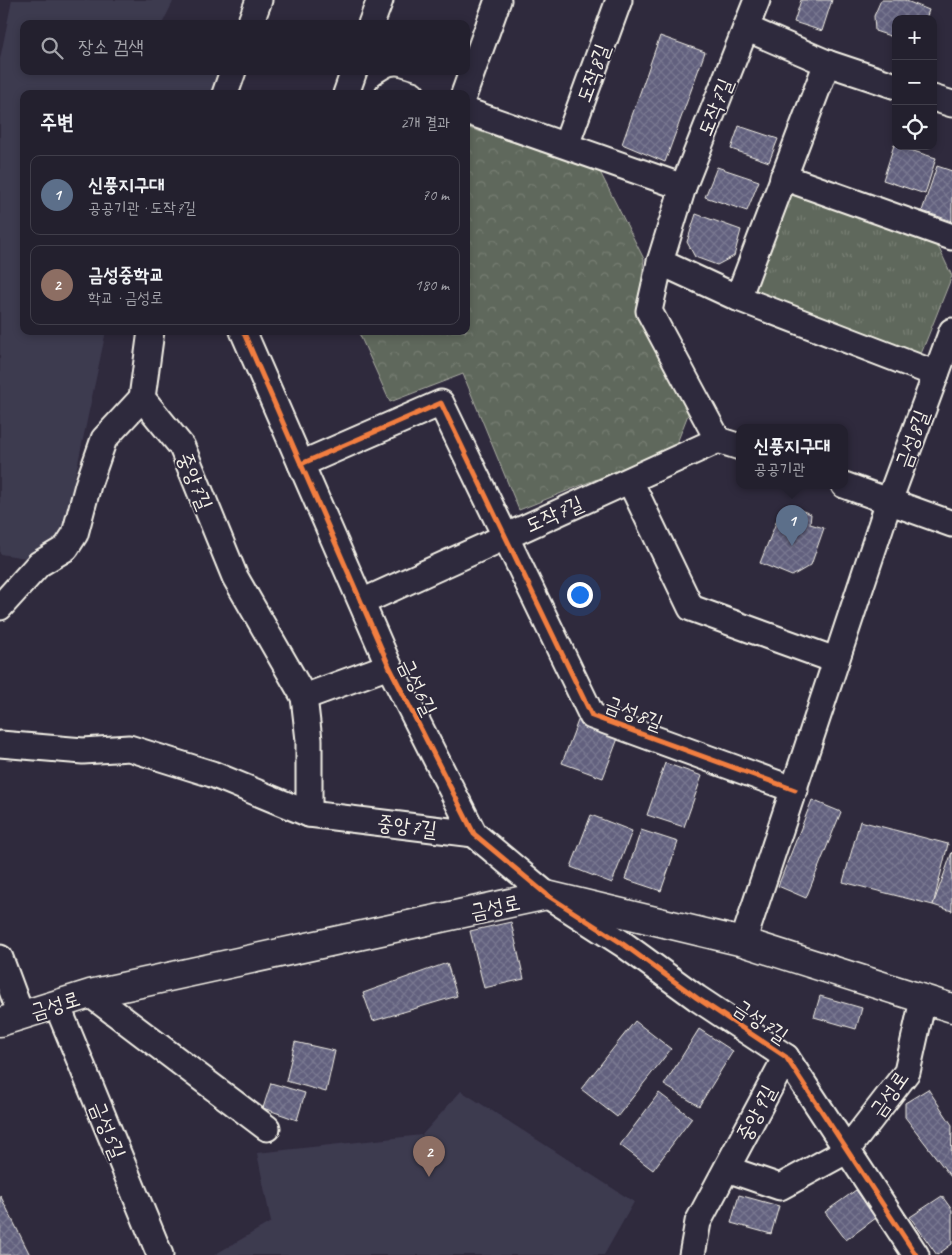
<!DOCTYPE html>
<html lang="ko">
<meta charset="utf-8">
<style>
body{margin:0;font-family:Caveat,"Poor Story",sans-serif;background:#2f2d3a;color:#f1f3f6}
.controls{position:absolute;right:15px;top:15px;display:grid;overflow:hidden;border-radius:10px;box-shadow:0 2px 8px #0003}
.controls button{width:45px;height:45px;display:grid;place-items:center;padding:0;border:0;border-bottom:1px solid #403e4a;background:#23202e;color:#f1f3f6;font:25px sans-serif}
.you{position:absolute;left:579px;top:594px;width:18px;height:18px;margin:-12px;border:4px solid #fff;border-radius:50%;background:#1a73e8;box-shadow:0 0 0 8px #1a73e833}
.badge{display:grid;place-items:center;width:32px;height:32px;border-radius:50%;background:#ff9aa2;color:#fff;font-size:16px;font-weight:700}
.pin{position:absolute;translate:-50% -41px;filter:drop-shadow(0 1px 2px #0008)}
.pin::after{content:'';position:absolute;top:26px;width:18px;height:15px;background:inherit;clip-path:polygon(0 0,100% 0,50% 100%)}
.popup{position:absolute;left:736px;top:424px;width:112px;height:65px;box-sizing:border-box;display:grid;place-content:center;border-radius:10px;background:#23202e;filter:drop-shadow(0 1px 4px #0005);font-size:16px;white-space:nowrap;color:#a3a3aa}
.popup b{font-size:19px;color:#f1f3f6}
.popup::after{content:'';position:absolute;left:50%;top:100%;margin-left:-10px;border:10px solid transparent;border-top-color:#23202e}
.list{margin:0;padding:0;list-style:none}
h2{display:flex;justify-content:space-between;align-items:center;height:65px;margin:0;padding:0 20px;font-size:21px}
h2 small{font-size:16px;font-weight:400;color:#a3a3aa}
.list li{display:grid;grid-template-columns:32px 1fr auto;gap:15px;align-items:center;box-sizing:border-box;height:80px;margin:0 10px 10px;padding:0 10px;border:1px solid #403e4a;border-radius:10px}
.list b{display:block;font-size:19px;white-space:nowrap}
.list p{margin:0;font-size:16px;white-space:nowrap;color:#a3a3aa}
.list em{font-size:16px;font-style:normal;color:#a3a3aa}
.icon{flex:none;width:28px;height:28px;fill:none;stroke:currentColor;stroke-width:2;stroke-linecap:round;stroke-linejoin:round}
.map{position:relative;flex:none;width:952px;height:1255px;overflow:hidden}
.search{position:absolute;background:#23202e;box-shadow:0 2px 8px #0003;left:20px;top:20px;width:450px;height:55px;display:flex;align-items:center;gap:12px;box-sizing:border-box;padding:0 18px;border-radius:10px;color:#a3a3aa;font-size:19px}
.panel{position:absolute;background:#23202e;box-shadow:0 2px 8px #0003;left:20px;top:90px;width:450px;height:245px;border-radius:10px}
.map>svg:first-child{display:block}
.built{fill:#3e3a50}
.grass{fill:url(#grass-tufts);stroke:#aaaca2}
.forest{fill:url(#forest-crowns);stroke:#aaaca2}
.building{fill:url(#building-cross-hatch);stroke:#f4f1e8}
.lines{fill:none;stroke-linecap:round;stroke-linejoin:round}
.minor-casing{stroke:#f4f1e8;stroke-width:29}
.tertiary-casing{stroke:#f4f1e8;stroke-width:31}
.minor{stroke:#2f2a3d;stroke-width:25}
.tertiary{stroke:#2f2a3d;stroke-width:28}
.cycleway-casing{stroke:#2f2a3d;stroke-width:8}
.cycleway{stroke:#f27e40;stroke-width:5}
.labels{text-anchor:middle;stroke-width:4;stroke-linejoin:round;paint-order:stroke}
.street-label{font-size:21px;fill:#f4f1e8;stroke:#2f2a3d}
</style>
<div class="map">
<svg width="952" height="1255" viewBox="0 0 952 1255">
<defs>
<pattern id="grass-tufts" width="24" height="20" patternUnits="userSpaceOnUse" patternTransform="scale(1.25)"><rect width="24" height="20" fill="#5f685c"/><path d="M3 7l-1-3M5 7V3M7 7l1-3M15 17l-1-3M17 17v-4M19 17l1-3" fill="none" stroke="#777e73"/></pattern>
<pattern id="forest-crowns" width="20" height="18" patternUnits="userSpaceOnUse" patternTransform="scale(1.25)"><rect width="20" height="18" fill="#5f685c"/><path d="M2 6a3 3 0 1 1 6 0M12 15a3 3 0 1 1 6 0" fill="none" stroke="#777e73"/></pattern>
<pattern id="building-cross-hatch" width="8" height="8" patternUnits="userSpaceOnUse" patternTransform="scale(1.25)"><rect width="8" height="8" fill="#62617e"/><path d="M0 0l8 8M0 8l8-8" fill="none" stroke="#797890"/></pattern>
</defs>
<rect width="100%" height="100%" fill="#2f2a3d"/>
<filter id="ink" filterUnits="userSpaceOnUse"><feTurbulence type="fractalNoise" baseFrequency=".02" numOctaves="2"/><feDisplacementMap in="SourceGraphic" scale="10" xChannelSelector="R" yChannelSelector="G"/><feConvolveMatrix kernelMatrix="1 2 1 2 8 2 1 2 1" color-interpolation-filters="sRGB"/></filter>
<g filter="url(#ink)">
<g class="built">
<path d="M 12,0 L 169,0 L 173,2 L 162,24 L 24,24 L 24,71 L 219,71 L 211,94 L 24,94 L 24,331 L 106,331 L 62,538 L 26,558 L 0,554 L 0,59 Z"/>
<path d="M 461,1091 L 634,1202 L 604,1255 L 214,1255 L 271,1222 L 257,1153 L 422,1135 Z"/>
</g>
<path class="grass" d="M 791,192 L 937,244 L 952,276 L 919,359 L 751,291 Z"/>
<path class="forest" d="M 466,127 L 599,170 L 644,259 L 638,313 L 689,412 L 675,448 L 519,510 L 463,374 L 390,402 L 358,331 L 466,331 Z"/>
<g class="building">
<path d="M 801,0 L 832,0 L 822,31 L 794,22 Z"/>
<path d="M 881,0 L 904,0 L 929,10 L 926,19 L 896,19 L 896,38 L 875,31 L 874,16 Z"/>
<path d="M 660,36 L 705,52 L 665,162 L 622,144 Z"/>
<path d="M 739,126 L 778,139 L 769,162 L 731,149 Z"/>
<path d="M 894,145 L 936,158 L 925,194 L 883,180 Z"/>
<path d="M 937,166 L 952,171 L 952,221 L 922,211 Z"/>
<path d="M 717,167 L 759,181 L 747,211 L 705,197 Z"/>
<path d="M 696,214 L 741,230 L 734,256 L 717,265 L 695,257 L 687,242 Z"/>
<path d="M 800,510 L 811,514 L 810,524 L 824,528 L 811,565 L 792,576 L 760,563 L 779,515 L 790,519 Z"/>
<path d="M 579,718 L 620,733 L 603,778 L 562,763 Z"/>
<path d="M 665,763 L 702,776 L 684,827 L 647,815 Z"/>
<path d="M 812,800 L 841,812 L 806,898 L 778,886 Z"/>
<path d="M 591,815 L 632,831 L 612,883 L 571,867 Z"/>
<path d="M 860,821 L 948,844 L 933,905 L 843,882 Z"/>
<path d="M 641,830 L 678,842 L 661,891 L 625,879 Z"/>
<path d="M 952,852 L 952,911 L 933,905 Z"/>
<path d="M 511,922 L 524,979 L 484,988 L 470,931 Z"/>
<path d="M 447,963 L 457,996 L 373,1021 L 363,993 Z"/>
<path d="M 820,996 L 862,1008 L 856,1029 L 814,1017 Z"/>
<path d="M 635,1021 L 671,1049 L 617,1117 L 581,1089 Z"/>
<path d="M 699,1029 L 733,1051 L 699,1106 L 664,1085 Z"/>
<path d="M 295,1042 L 335,1051 L 326,1092 L 286,1081 Z"/>
<path d="M 271,1083 L 305,1093 L 297,1120 L 263,1108 Z"/>
<path d="M 928,1089 L 952,1125 L 951,1177 L 905,1117 L 905,1103 Z"/>
<path d="M 659,1093 L 692,1118 L 653,1170 L 620,1145 Z"/>
<path d="M 856,1190 L 876,1218 L 846,1240 L 825,1212 Z"/>
<path d="M 0,1195 L 30,1255 L 0,1255 Z"/>
<path d="M 739,1195 L 779,1206 L 771,1234 L 731,1223 Z"/>
<path d="M 942,1196 L 952,1210 L 952,1244 L 937,1255 L 910,1217 Z"/>
</g>
<g class="lines">
<g class="minor-casing">
<g id="minor">
<path d="M 250,24 L 259,0"/>
<path d="M 371,24 L 380,0"/>
<path d="M 746,28 L 827,63 L 896,86"/>
<path d="M 225,94 L 233,71"/>
<path d="M 346,94 L 354,71"/>
<path d="M 388,94 L 396,89 L 412,94"/>
<path d="M 464,94 L 498,0"/>
<path d="M 933,98 L 952,104"/>
<path d="M 466,111 L 683,187"/>
<path d="M 566,145 L 619,0"/>
<path d="M 783,177 L 952,237"/>
<path d="M 660,262 L 738,298 L 936,374"/>
<path d="M 738,298 L 827,63"/>
<path d="M 243,331 L 389,666 L 474,834 L 547,895 L 623,944 L 697,998 L 786,1057 L 916,1255"/>
<path d="M 142,398 L 182,447 L 235,577 L 304,697 L 309,740 L 309,814"/>
<path d="M 142,398 L 151,331"/>
<path d="M 740,447 L 718,440 L 649,311 L 660,262 L 683,187 L 757,0"/>
<path d="M 301,464 L 441,403 L 592,716 L 795,790"/>
<path d="M 630,481 L 691,608 L 835,660"/>
<path d="M 844,485 L 952,524"/>
<path d="M 362,602 L 718,440"/>
<path d="M 0,607 L 39,564 L 66,548 L 75,534 L 88,485 L 104,439 L 142,398"/>
<path d="M 304,697 L 389,666"/>
<path d="M 0,744 L 83,751 L 129,748 L 212,774 L 309,814 L 474,834"/>
<path d="M 743,942 L 889,501 L 952,331"/>
<path d="M 0,958 L 21,1015"/>
<path d="M 90,994 L 267,1128"/>
<path d="M 57,1005 L 160,1255"/>
<path d="M 727,1169 L 780,1187 L 846,1151 L 907,1072 L 923,1000"/>
<path d="M 692,1255 L 698,1222 L 786,1057"/>
</g>
</g>
<g class="tertiary-casing">
<path id="tertiary" d="M 0,1022 L 90,994 L 547,895 L 743,942 L 952,1008"/>
</g>
<use href="#minor" class="minor"/>
<use href="#tertiary" class="tertiary"/>
<g class="cycleway-casing">
<g id="cycleway">
<path d="M 243,331 L 389,666 L 474,834 L 547,895 L 623,944 L 697,998 L 786,1057 L 916,1255"/>
<path d="M 301,464 L 441,403 L 592,716 L 795,790"/>
</g>
</g>
<use href="#cycleway" class="cycleway"/>
</g>
</g>
<g class="labels">
<g class="street-label">
<text transform="translate(593 73) rotate(-70)" y="7">도작8길</text>
<text transform="translate(715 107) rotate(-68)" y="7">도작7길</text>
<text transform="translate(912 439) rotate(-70)" y="7">금성8길</text>
<text transform="translate(195 481) rotate(68)" y="7">중앙7길</text>
<text transform="translate(554 514) rotate(-24)" y="7">도작7길</text>
<text transform="translate(418 687) rotate(64)" y="7">금성6길</text>
<text transform="translate(634 713) rotate(21)" y="7">금성8길</text>
<text transform="translate(407 826) rotate(7)" y="7">중앙7길</text>
<text transform="translate(495 907) rotate(-12)" y="7">금성로</text>
<text transform="translate(55 1005) rotate(-17)" y="7">금성로</text>
<text transform="translate(761 1021) rotate(34)" y="7">금성7길</text>
<text transform="translate(889 1094) rotate(-55)" y="7">금성로</text>
<text transform="translate(756 1113) rotate(-62)" y="7">중앙9길</text>
<text transform="translate(108 1130) rotate(68)" y="7">금성5길</text>
</g>
</g>
</svg>
<div class="controls">
<button>+</button>
<button>−</button>
<button><svg class="icon" aria-label="locate" viewBox="0 0 24 24"><circle cx="12" cy="12" r="6"/><path d="M12 2v4M12 18v4M2 12h4M18 12h4"/></svg></button>
</div>
<div class="you"></div>
<div class="pin badge" style="left:792px;top:546px;background:#5c6f8a">1</div>
<div class="popup"><b>신풍지구대</b>공공기관</div>
<div class="pin badge" style="left:429px;top:1177px;background:#8d6e63">2</div>
<div class="search"><svg class="icon" aria-label="search" viewBox="0 0 24 24"><circle cx="10" cy="10" r="6"/><path d="M15 15l6 6"/></svg>장소 검색</div>
<section class="panel">
<h2>주변<small>2개 결과</small></h2>
<ul class="list">
<li><span class="badge" style="background:#5c6f8a">1</span><div><b>신풍지구대</b><p>공공기관 · 도작7길</p></div><em>70 m</em></li>
<li><span class="badge" style="background:#8d6e63">2</span><div><b>금성중학교</b><p>학교 · 금성로</p></div><em>180 m</em></li>
</ul>
</section>
</div>
